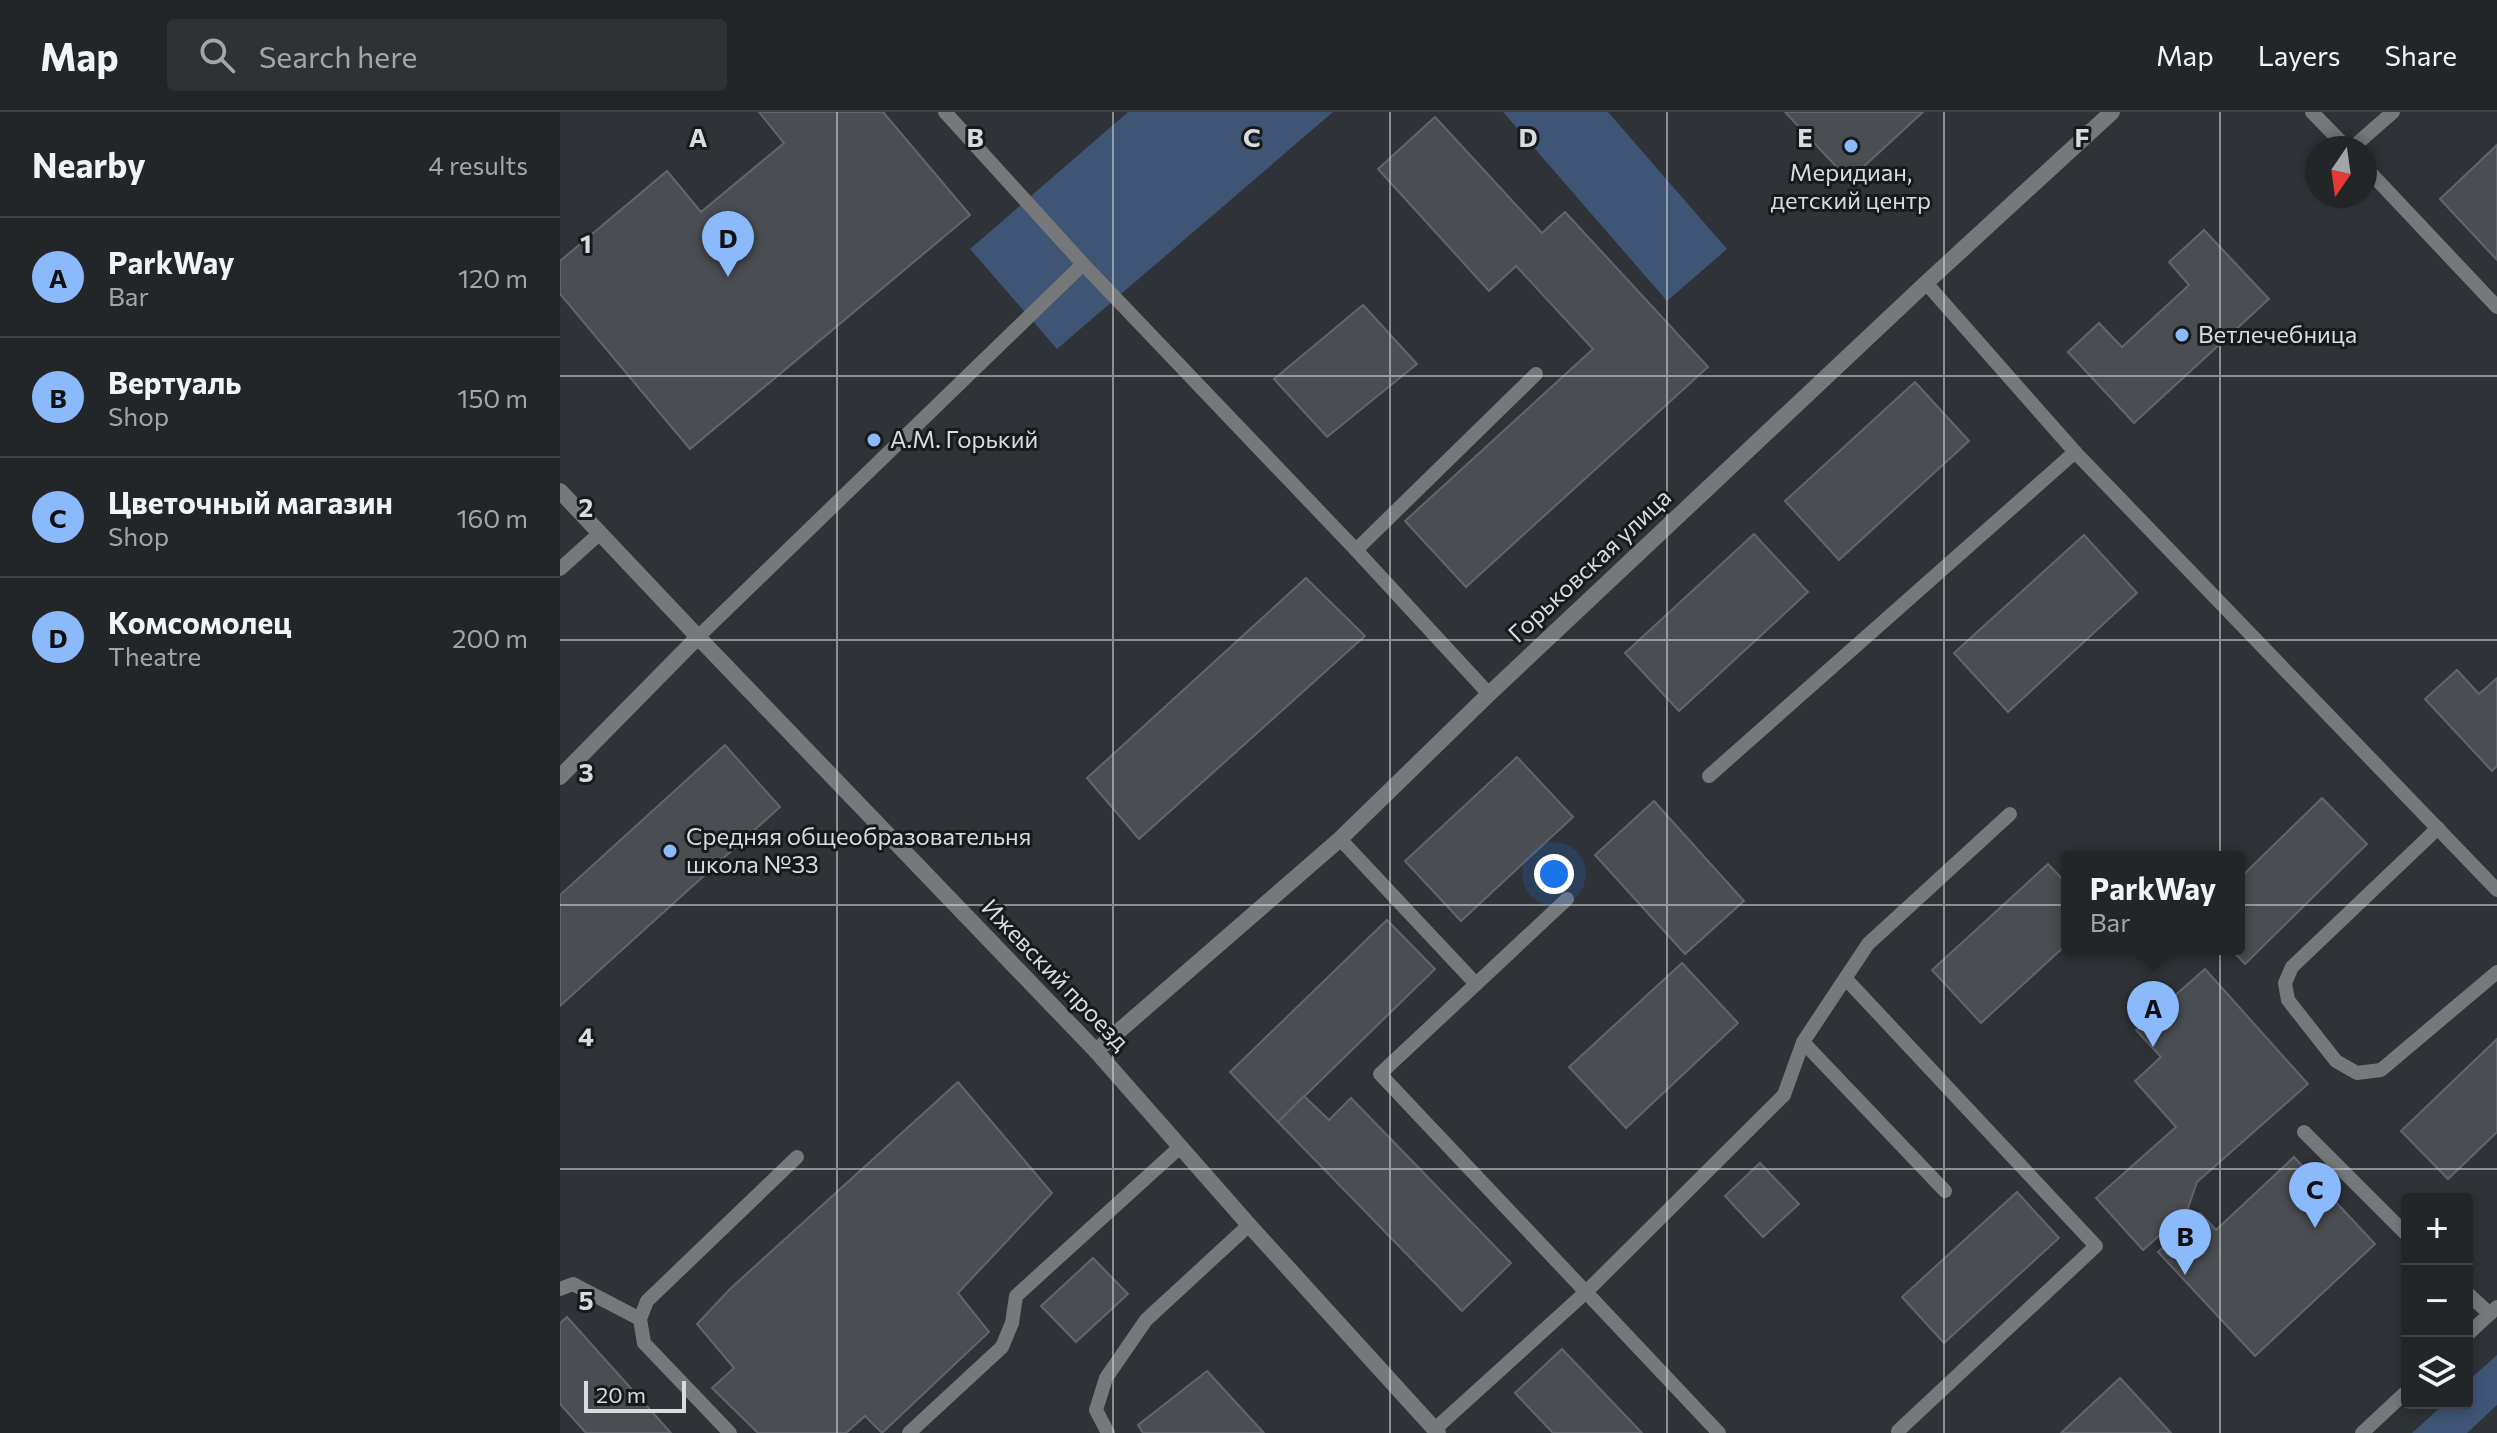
<!DOCTYPE html>
<meta charset="utf-8">
<style>
body{margin:0;font-family:Commissioner,sans-serif;background:#2f3234;color:#f1f3f6}
.controls{position:absolute;right:24px;bottom:24px;display:grid;overflow:hidden;border-radius:8px;box-shadow:0 4px 12px #0003}
.controls button{width:72px;height:72px;display:grid;place-items:center;padding:0;border:0;border-bottom:2px solid #404345;background:#232628;color:#f1f3f6;font:40px sans-serif}
.compass{position:absolute;left:1745px;top:24px;width:72px;height:72px;border-radius:50%;background:#232628;box-shadow:0 4px 12px #0003;rotate:193deg}
.scale{position:absolute;left:24px;bottom:20px;width:102px;box-sizing:border-box;padding-left:8px;border:4px solid #d9dbde;border-top:0;font-size:22px;line-height:28px;white-space:nowrap;color:#d9dbde;-webkit-text-stroke:6px #18191b;paint-order:stroke}
.you{position:absolute;left:994px;top:762px;width:28px;height:28px;margin:-20px;border:6px solid #fff;border-radius:50%;background:#1a73e8;box-shadow:0 0 0 12px #1a73e833}
.badge{display:grid;place-items:center;width:52px;height:52px;border-radius:50%;background:#8bbafc;color:#111;font-size:26px;font-weight:700}
.pin{position:absolute;translate:-50% -66px;filter:drop-shadow(0 2px 4px #0008)}
.pin::after{content:'';position:absolute;top:42px;width:28px;height:24px;background:inherit;clip-path:polygon(0 0,100% 0,50% 100%)}
.popup{position:absolute;left:1501px;top:739px;width:184px;height:104px;box-sizing:border-box;display:grid;place-content:center;border-radius:8px;background:#232628;filter:drop-shadow(0 2px 6px #0005);font-size:26px;white-space:nowrap;color:#a3a5a8}
.popup b{font-size:30px;color:#f1f3f6}
.popup::after{content:'';position:absolute;left:50%;top:100%;margin-left:-16px;border:16px solid transparent;border-top-color:#232628}
.list{margin:0;padding:0;list-style:none}
h2{display:flex;justify-content:space-between;align-items:center;height:104px;margin:0;padding:0 32px;font-size:34px}
h2 small{font-size:26px;font-weight:400;color:#a3a5a8}
.list li{display:grid;grid-template-columns:52px 1fr auto;gap:24px;align-items:center;box-sizing:border-box;height:120px;padding:0 32px;border-top:2px solid #404345}
.list b{display:block;font-size:30px;white-space:nowrap}
.list p{margin:0;font-size:26px;white-space:nowrap;color:#a3a5a8}
.list em{font-size:26px;font-style:normal;color:#a3a5a8}
.icon{flex:none;width:44px;height:44px;fill:none;stroke:currentColor;stroke-width:2;stroke-linecap:round;stroke-linejoin:round}
.map{position:relative;flex:none;width:1937px;height:1321px;overflow:hidden}
header{display:flex;align-items:center;gap:48px;box-sizing:border-box;height:112px;padding:0 40px;background:#232628;border-bottom:2px solid #404345}
header strong{font-size:38px}
nav{display:flex;gap:44px;margin-inline-start:auto;font-size:28px}
.search{width:560px;height:72px;background:#2f3234;display:flex;align-items:center;gap:20px;box-sizing:border-box;padding:0 28px;border-radius:8px;color:#a3a5a8;font-size:30px}
main{display:flex}
aside{flex:1;background:#232628}
.map>svg:first-child{display:block}
.green{fill:#3f5575}
.building{fill:#4a4d51;stroke:#62656a;stroke-width:2}
.lines{fill:none;stroke-linecap:round;stroke-linejoin:round}
.service{stroke:#76787a;stroke-width:14}
.minor{stroke:#76787a;stroke-width:16}
.tertiary{stroke:#76787a;stroke-width:16}
.grid{fill:none;stroke:#d9dbde;stroke-width:2;stroke-opacity:0.55}
.poi-dot{fill:#8bbafc;stroke:#18191b;stroke-width:3}
.labels{text-anchor:middle;stroke-width:6;stroke-linejoin:round;paint-order:stroke}
.poi-label{font-size:24px;fill:#d9dbde;stroke:#18191b;text-anchor:start}
.street-label{font-size:24px;fill:#d9dbde;stroke:#18191b}
.grid-label{font-size:26px;text-anchor:middle;font-weight:bold;fill:#d9dbde;stroke:#18191b;stroke-width:6;stroke-linejoin:round;paint-order:stroke}
</style>
<header>
<strong>Map</strong>
<div class="search"><svg class="icon" aria-label="search" viewBox="0 0 24 24"><circle cx="10" cy="10" r="6"/><path d="M15 15l6 6"/></svg>Search here</div>
<nav><a>Map</a><a>Layers</a><a>Share</a></nav>
</header>
<main>
<aside>
<h2>Nearby<small>4 results</small></h2>
<ul class="list">
<li><span class="badge">A</span><div><b>ParkWay</b><p>Bar</p></div><em>120 m</em></li>
<li><span class="badge">B</span><div><b>Вертуаль</b><p>Shop</p></div><em>150 m</em></li>
<li><span class="badge">C</span><div><b>Цветочный магазин</b><p>Shop</p></div><em>160 m</em></li>
<li><span class="badge">D</span><div><b>Комсомолец</b><p>Theatre</p></div><em>200 m</em></li>
</ul>
</aside>
<div class="map">
<svg width="1937" height="1321" viewBox="0 0 1937 1321">
<rect width="100%" height="100%" fill="#2f3236"/>
<g class="green">
<path d="M 568,0 L 773,0 L 497,237 L 410,137 Z"/>
<path d="M 943,0 L 1048,0 L 1167,137 L 1107,189 Z"/>
<path d="M 1937,1243 L 1937,1293 L 1907,1321 L 1852,1321 L 1885,1291 L 1907,1291 L 1907,1270 Z"/>
</g>
<g class="building">
<path d="M 199,0 L 323,0 L 410,103 L 130,337 L 0,182 L 0,149 L 107,59 L 141,100 L 224,31 Z"/>
<path d="M 1225,0 L 1363,0 L 1289,68 Z"/>
<path d="M 875,5 L 982,121 L 1005,100 L 1148,255 L 906,475 L 845,409 L 1033,237 L 956,154 L 929,179 L 818,57 Z"/>
<path d="M 1937,33 L 1937,148 L 1880,87 Z"/>
<path d="M 1644,118 L 1709,187 L 1574,311 L 1508,240 L 1539,211 L 1562,235 L 1629,173 L 1609,150 Z"/>
<path d="M 803,193 L 857,252 L 767,325 L 714,267 Z"/>
<path d="M 1355,270 L 1409,329 L 1279,448 L 1225,389 Z"/>
<path d="M 1194,422 L 1248,480 L 1119,599 L 1065,541 Z"/>
<path d="M 1524,423 L 1577,481 L 1448,600 L 1394,541 Z"/>
<path d="M 746,466 L 805,524 L 579,727 L 527,666 Z"/>
<path d="M 1897,558 L 1919,582 L 1937,566 L 1937,654 L 1932,659 L 1865,587 Z"/>
<path d="M 165,633 L 220,695 L 0,894 L 0,783 Z"/>
<path d="M 957,645 L 1013,705 L 901,809 L 845,749 Z"/>
<path d="M 1762,686 L 1807,732 L 1685,852 L 1671,837 L 1679,837 L 1679,767 Z"/>
<path d="M 1094,689 L 1184,789 L 1125,842 L 1035,743 Z"/>
<path d="M 1488,752 L 1507,772 L 1507,832 L 1421,911 L 1372,858 Z"/>
<path d="M 827,808 L 875,857 L 718,1010 L 670,960 Z"/>
<path d="M 1122,851 L 1178,911 L 1066,1016 L 1009,955 Z"/>
<path d="M 1645,857 L 1748,972 L 1637,1070 L 1627,1099 L 1583,1138 L 1536,1086 L 1616,1015 L 1575,969 L 1601,945 L 1576,918 Z"/>
<path d="M 1937,927 L 1937,1020 L 1888,1067 L 1841,1019 Z"/>
<path d="M 398,970 L 492,1081 L 398,1181 L 429,1220 L 322,1321 L 305,1304 L 286,1321 L 198,1321 L 152,1276 L 174,1256 L 137,1212 L 171,1176 Z"/>
<path d="M 744,984 L 769,1008 L 791,986 L 951,1151 L 902,1199 L 718,1010 Z"/>
<path d="M 1734,1045 L 1815,1132 L 1695,1244 L 1598,1140 L 1640,1101 L 1656,1118 Z"/>
<path d="M 1200,1051 L 1239,1092 L 1203,1125 L 1165,1084 Z"/>
<path d="M 1457,1080 L 1499,1126 L 1384,1231 L 1342,1185 Z"/>
<path d="M 533,1146 L 568,1182 L 516,1230 L 481,1194 Z"/>
<path d="M 7,1205 L 111,1321 L 26,1321 L 0,1292 L 0,1211 Z"/>
<path d="M 1002,1237 L 1082,1321 L 993,1321 L 955,1281 Z"/>
<path d="M 647,1259 L 704,1321 L 583,1321 L 578,1313 Z"/>
<path d="M 1560,1266 L 1611,1321 L 1501,1321 Z"/>
</g>
<g class="lines">
<g class="service">
<path d="M 385,0 L 523,152 L 796,438"/>
<path d="M 1752,0 L 1787,36"/>
<path d="M 1792,36 L 1833,0"/>
<path d="M 1805,55 L 1937,195"/>
<path d="M 1366,171 L 1515,340 L 1937,778"/>
<path d="M 0,457 L 40,421"/>
<path d="M 138,525 L 523,152"/>
<path d="M 929,582 L 796,438 L 976,262"/>
<path d="M 1149,664 L 1515,340"/>
<path d="M 1878,716 L 1732,855 L 1725,871 L 1728,888 L 1776,949 L 1797,961 L 1821,958 L 1937,860"/>
<path d="M 780,727 L 916,872"/>
<path d="M 1007,787 L 820,962 L 1159,1321"/>
<path d="M 1286,867 L 1536,1134 L 1338,1319"/>
<path d="M 1243,930 L 1385,1079"/>
<path d="M 1744,1020 L 1847,1123"/>
<path d="M 0,1177 L 13,1172 L 80,1207"/>
<path d="M 1907,1181 L 1930,1202"/>
<path d="M 1907,1223 L 1937,1195"/>
<path d="M 875,1317 L 1026,1180 L 1224,983 L 1243,930 L 1308,832 L 1450,702"/>
<path d="M 170,1321 L 84,1231 L 80,1207 L 87,1189 L 237,1045"/>
<path d="M 349,1321 L 442,1235 L 452,1211 L 456,1184 L 620,1035"/>
<path d="M 548,1321 L 536,1298 L 546,1266 L 586,1208 L 689,1113"/>
<path d="M 1802,1321 L 1847,1279"/>
</g>
<path class="minor" d="M 0,665 L 138,525"/>
<g class="tertiary">
<path d="M 0,379 L 138,525 L 536,939 L 689,1113 L 878,1321"/>
<path d="M 536,939 L 780,727 L 929,582 L 1366,171 L 1552,0"/>
</g>
</g>
<path class="grid" d="M 277,0 L 277,1321M 553,0 L 553,1321M 830,0 L 830,1321M 1107,0 L 1107,1321M 1384,0 L 1384,1321M 1660,0 L 1660,1321M 0,264 L 1937,264M 0,528 L 1937,528M 0,793 L 1937,793M 0,1057 L 1937,1057"/>
<g class="poi-dot">
<circle cx="1291" cy="34" r="8"/>
<circle cx="1622" cy="223" r="8"/>
<circle cx="314" cy="328" r="8"/>
<circle cx="110" cy="739" r="8"/>
</g>
<g class="labels">
<g class="poi-label">
<text x="1291" y="69" text-anchor="middle">Меридиан,<tspan x="1291" dy="28">детский центр</tspan></text>
<text x="1638" y="231">Ветлечебница</text>
<text x="330" y="336">А.М. Горький</text>
<text x="126" y="733">Средняя общеобразовательня<tspan x="126" dy="28">школа №33</tspan></text>
</g>
<g class="street-label">
<text transform="translate(1030 454) rotate(-43)" y="8">Горьковская улица</text>
<text transform="translate(495 863) rotate(46)" y="8">Ижевский проезд</text>
</g>
</g>
<g class="grid-label">
<text x="138" y="35">A</text>
<text x="415" y="35">B</text>
<text x="692" y="35">C</text>
<text x="968" y="35">D</text>
<text x="1245" y="35">E</text>
<text x="1522" y="35">F</text>
<text x="26" y="141">1</text>
<text x="26" y="405">2</text>
<text x="26" y="670">3</text>
<text x="26" y="934">4</text>
<text x="26" y="1198">5</text>
</g>
</svg>
<div class="controls">
<button>+</button>
<button>−</button>
<button><svg class="icon" aria-label="layers" viewBox="0 0 24 24"><path d="M12 4l9 5-9 5-9-5zM3 14l9 5 9-5"/></svg></button>
</div>
<svg class="compass" viewBox="-18 -18 36 36"><path d="M0-13l5 13h-10z" fill="#e53935"/><path d="M0 13l5-13h-10z" fill="#a3a5a8"/></svg>
<div class="scale">20 m</div>
<div class="you"></div>
<div class="pin badge" style="left:1593px;top:935px">A</div>
<div class="popup"><b>ParkWay</b>Bar</div>
<div class="pin badge" style="left:1625px;top:1163px">B</div>
<div class="pin badge" style="left:1755px;top:1116px">C</div>
<div class="pin badge" style="left:168px;top:165px">D</div>
</div>
</main>
